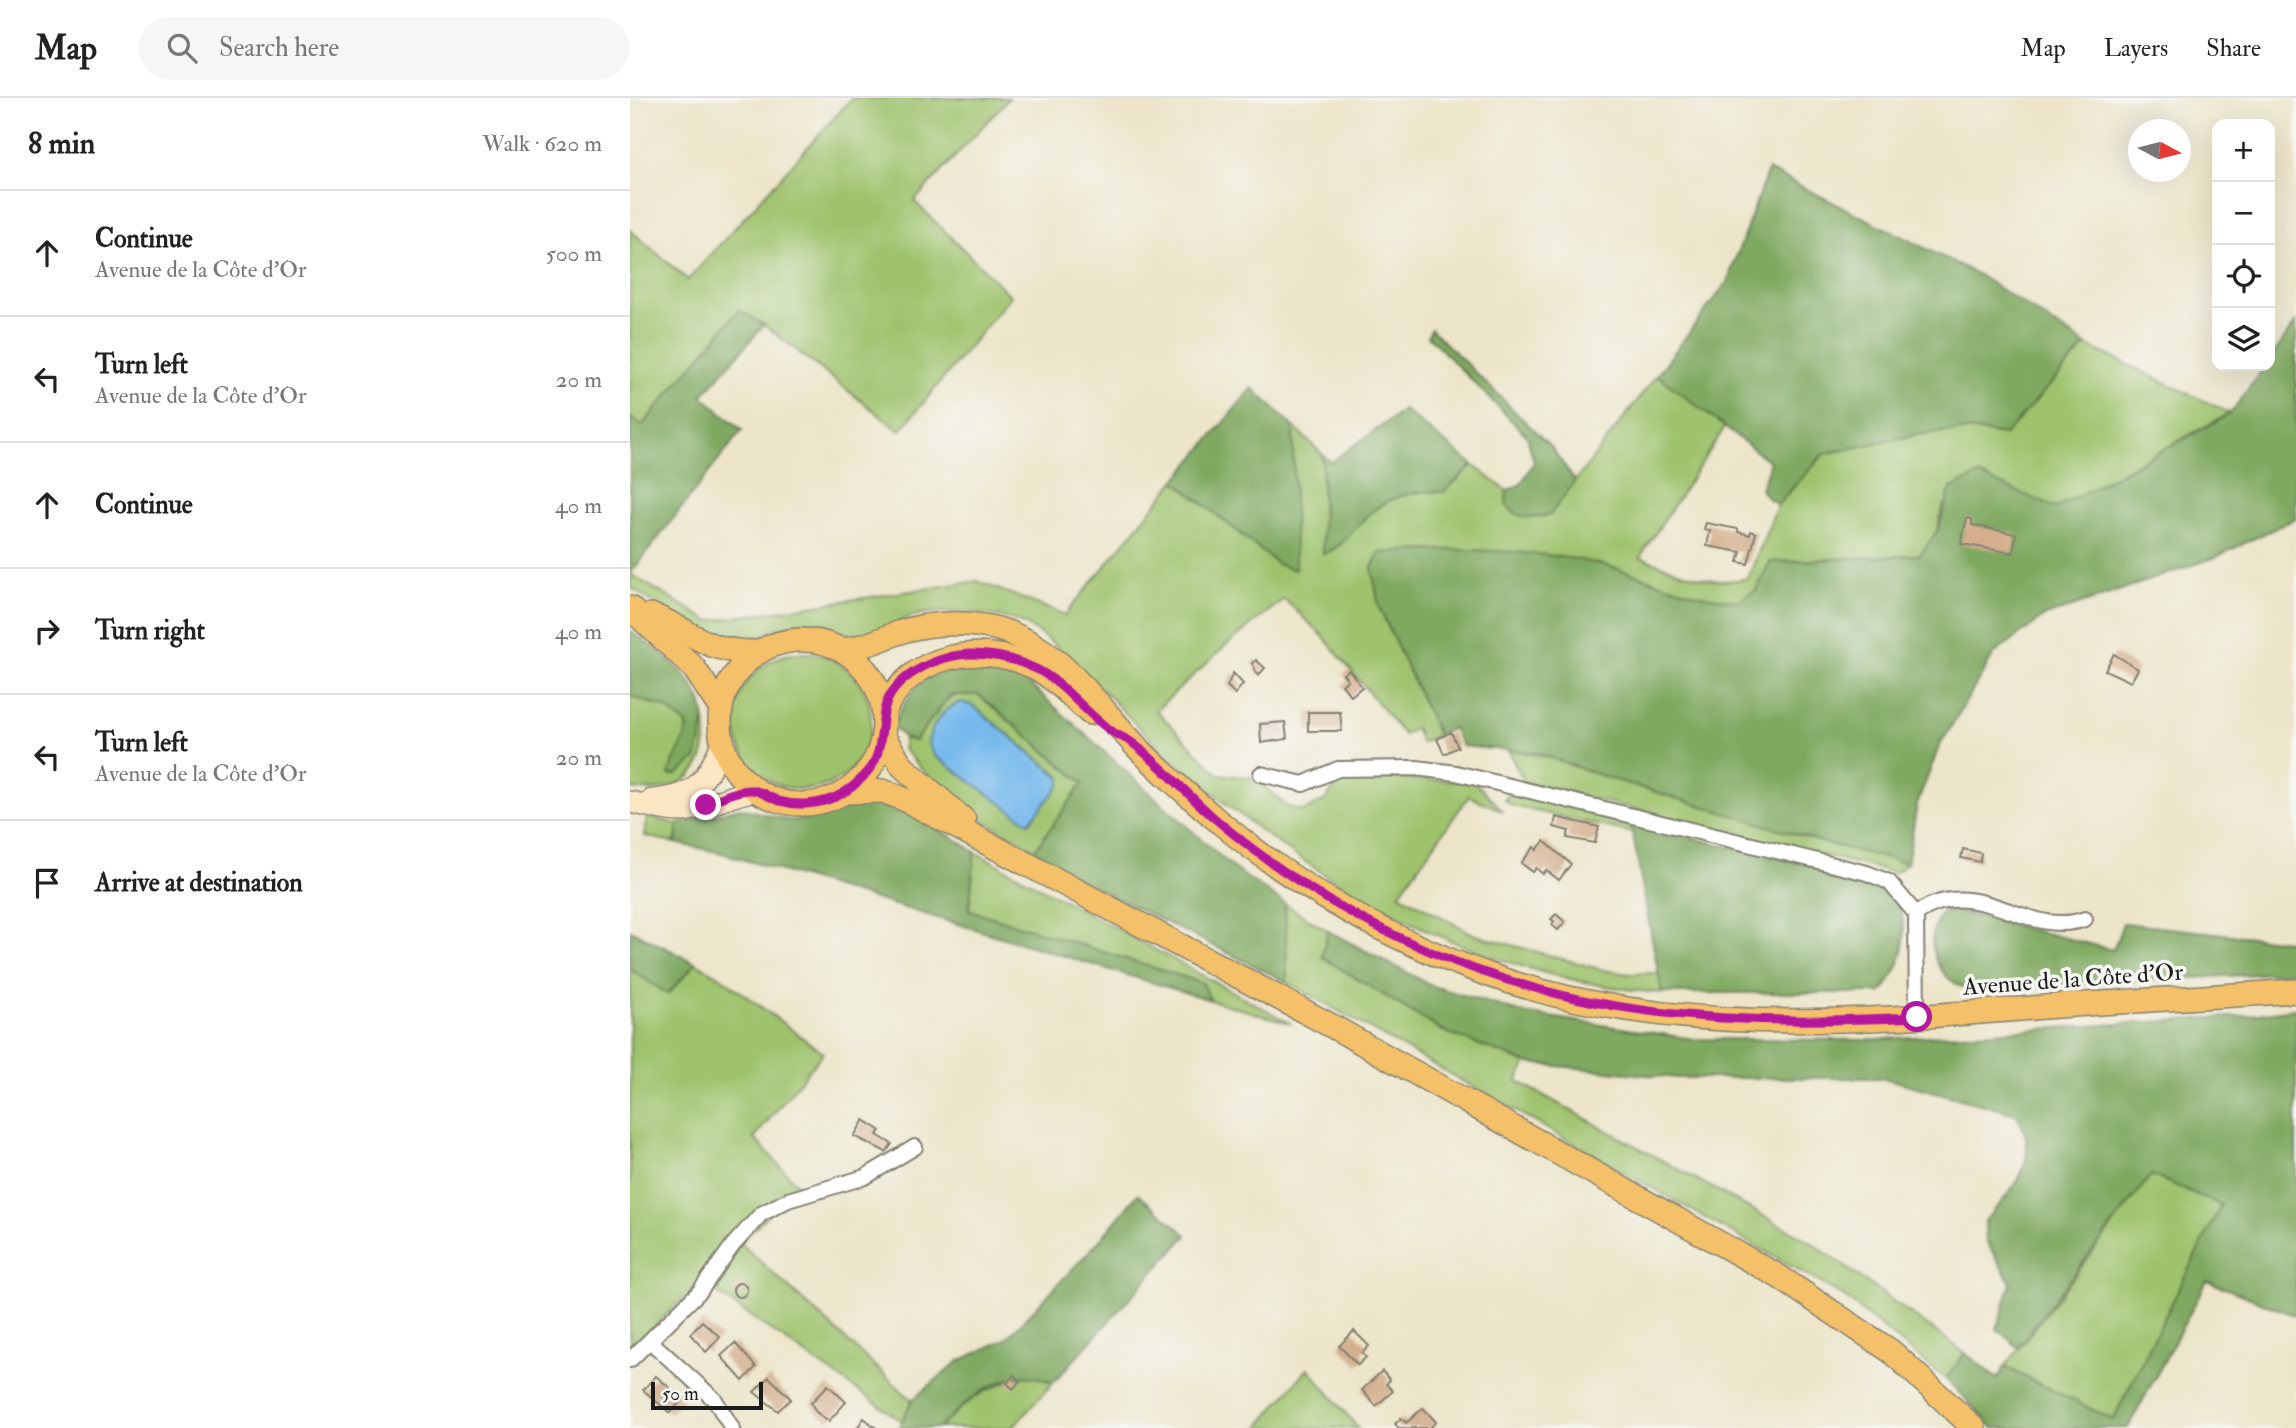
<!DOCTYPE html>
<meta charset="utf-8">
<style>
body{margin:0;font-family:"IM FELL Double Pica",serif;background:#f6f6f6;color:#222}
.controls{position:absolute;right:21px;top:21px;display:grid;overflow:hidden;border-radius:14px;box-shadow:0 7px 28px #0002}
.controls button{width:63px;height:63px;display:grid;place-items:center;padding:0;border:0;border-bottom:2px solid #e0e0e0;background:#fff;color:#222;font:35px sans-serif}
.compass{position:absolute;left:1498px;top:21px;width:63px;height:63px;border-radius:50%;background:#fff;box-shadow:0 7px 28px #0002;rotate:97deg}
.scale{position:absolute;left:21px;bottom:18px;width:112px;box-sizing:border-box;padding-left:7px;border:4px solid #1c1c1c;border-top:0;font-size:19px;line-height:24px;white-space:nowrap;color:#1c1c1c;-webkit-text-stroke:5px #f6f6f2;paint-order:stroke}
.stop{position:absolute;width:21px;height:21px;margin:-16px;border:5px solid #b5179e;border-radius:50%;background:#fff}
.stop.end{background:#b5179e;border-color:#fff;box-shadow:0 2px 7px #0008}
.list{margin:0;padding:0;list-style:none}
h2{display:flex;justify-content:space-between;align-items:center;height:91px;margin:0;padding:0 28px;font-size:30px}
h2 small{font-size:23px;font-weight:400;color:#767676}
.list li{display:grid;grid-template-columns:46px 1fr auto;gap:21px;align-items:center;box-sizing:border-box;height:126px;padding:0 28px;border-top:2px solid #e0e0e0}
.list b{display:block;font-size:26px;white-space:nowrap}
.list p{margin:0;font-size:23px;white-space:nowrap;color:#767676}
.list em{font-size:23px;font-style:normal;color:#767676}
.icon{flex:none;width:38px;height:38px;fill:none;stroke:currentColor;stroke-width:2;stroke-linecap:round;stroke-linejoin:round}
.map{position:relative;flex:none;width:1666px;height:1330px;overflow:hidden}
header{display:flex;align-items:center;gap:42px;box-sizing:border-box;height:98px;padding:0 35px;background:#fff;border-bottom:2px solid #e0e0e0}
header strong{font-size:33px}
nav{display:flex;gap:38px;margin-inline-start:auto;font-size:24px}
.search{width:490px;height:63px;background:#f6f6f6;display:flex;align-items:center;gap:18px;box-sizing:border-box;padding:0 24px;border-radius:38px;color:#767676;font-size:26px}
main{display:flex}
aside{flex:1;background:#fff}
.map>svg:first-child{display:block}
.green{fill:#9fc36d;stroke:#5e7044;stroke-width:2;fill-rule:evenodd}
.forest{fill:#7fa960;stroke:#4e623e;stroke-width:2}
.water{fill:#76b9ec;stroke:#496a84;stroke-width:2}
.building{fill:#d4af8e}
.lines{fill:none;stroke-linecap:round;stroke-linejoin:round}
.street-casing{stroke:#848072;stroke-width:18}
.secondary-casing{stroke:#848072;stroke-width:24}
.primary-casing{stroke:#848072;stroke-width:26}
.street{stroke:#fff;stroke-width:14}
.secondary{stroke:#fbe6c4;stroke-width:21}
.primary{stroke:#f4c16b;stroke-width:23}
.route{stroke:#b5179e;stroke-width:9}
.labels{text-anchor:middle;stroke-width:7;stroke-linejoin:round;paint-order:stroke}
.street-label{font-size:24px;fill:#1c1c1c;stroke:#f6f6f2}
</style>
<header>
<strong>Map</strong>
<div class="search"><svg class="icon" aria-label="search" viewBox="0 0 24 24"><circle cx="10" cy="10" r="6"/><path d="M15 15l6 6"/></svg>Search here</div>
<nav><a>Map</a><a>Layers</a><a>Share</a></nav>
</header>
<main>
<aside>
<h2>8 min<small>Walk · 620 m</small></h2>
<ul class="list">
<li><svg class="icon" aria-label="ahead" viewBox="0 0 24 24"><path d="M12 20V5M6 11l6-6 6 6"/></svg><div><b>Continue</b><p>Avenue de la Côte d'Or</p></div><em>500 m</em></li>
<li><svg class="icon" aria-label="left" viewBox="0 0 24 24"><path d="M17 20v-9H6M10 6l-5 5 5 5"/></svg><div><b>Turn left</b><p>Avenue de la Côte d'Or</p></div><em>20 m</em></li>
<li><svg class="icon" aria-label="ahead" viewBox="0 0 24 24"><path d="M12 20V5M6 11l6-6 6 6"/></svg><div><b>Continue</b></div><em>40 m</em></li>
<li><svg class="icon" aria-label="right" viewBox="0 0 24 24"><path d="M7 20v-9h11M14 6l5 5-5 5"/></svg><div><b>Turn right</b></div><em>40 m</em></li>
<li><svg class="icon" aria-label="left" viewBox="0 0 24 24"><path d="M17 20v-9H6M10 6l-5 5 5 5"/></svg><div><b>Turn left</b><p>Avenue de la Côte d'Or</p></div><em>20 m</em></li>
<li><svg class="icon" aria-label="arrive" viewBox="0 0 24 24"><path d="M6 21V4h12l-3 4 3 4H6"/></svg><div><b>Arrive at destination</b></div></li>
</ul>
</aside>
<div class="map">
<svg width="1666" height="1330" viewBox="0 0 1666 1330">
<rect width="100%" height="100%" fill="#f6f6f2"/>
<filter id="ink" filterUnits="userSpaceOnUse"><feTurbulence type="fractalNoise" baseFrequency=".0143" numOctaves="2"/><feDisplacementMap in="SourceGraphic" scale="14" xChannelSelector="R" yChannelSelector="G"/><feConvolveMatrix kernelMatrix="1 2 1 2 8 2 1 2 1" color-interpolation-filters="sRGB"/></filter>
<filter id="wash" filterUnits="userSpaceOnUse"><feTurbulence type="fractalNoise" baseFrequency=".00686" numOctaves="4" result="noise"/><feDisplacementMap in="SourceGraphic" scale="28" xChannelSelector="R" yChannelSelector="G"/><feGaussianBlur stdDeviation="1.57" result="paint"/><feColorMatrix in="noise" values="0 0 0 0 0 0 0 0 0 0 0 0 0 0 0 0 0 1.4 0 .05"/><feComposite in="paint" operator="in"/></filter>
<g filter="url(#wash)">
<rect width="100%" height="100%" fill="#ece5c9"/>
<g class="green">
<path d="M 222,0 L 379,0 L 284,103 L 381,198 L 270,333 L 134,227 L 109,212 L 11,329 L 0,319 L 0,132 L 58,182 Z"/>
<path d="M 1456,247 L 1600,315 L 1426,410 L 1313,407 L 1307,433 L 1290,457 L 1141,464 L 1126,492 L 1108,503 L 1060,496 L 749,509 L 808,637 L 791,645 L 785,630 L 774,637 L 692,537 L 654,501 L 594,549 L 526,612 L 588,676 L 625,680 L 657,709 L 674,713 L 695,702 L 714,678 L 845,684 L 873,713 L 839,698 L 769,796 L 845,837 L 973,872 L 998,876 L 1029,875 L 1032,895 C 836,879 672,778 529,649 C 494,617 430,540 389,524 C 365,515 308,510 284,518 C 267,523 252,534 234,537 C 216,541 197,525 178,524 C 157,524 136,538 116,542 C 79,548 29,508 0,489 L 0,476 L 79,523 L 347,483 L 435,517 L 545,383 L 648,466 L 664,471 L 663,328 L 692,356 L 693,456 C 718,447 722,429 742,414 C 762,397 789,392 814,394 L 843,367 L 877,393 L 876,407 L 919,417 L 1027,277 L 1095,329 L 1010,459 C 1044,471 1082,490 1118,480 L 1148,406 L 1194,356 L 1289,336 L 1338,332 L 1375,337 Z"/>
<circle cx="173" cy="623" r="68"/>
<path d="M 335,596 L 349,597 L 453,685 L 405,752 L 343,716 L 297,677 L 273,651 L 274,640 L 285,642 C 299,622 309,598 335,596 ZM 343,608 L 430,678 L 430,686 L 399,725 Z"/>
<path d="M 0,598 L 36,610 L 58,628 L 56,644 L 40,670 L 73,633 L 74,616 C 84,671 54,698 0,691 Z"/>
<path d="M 878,652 C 922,656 963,675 1005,688 C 1096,715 1186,743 1277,765 L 1265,775 L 894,684 Z"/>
<path d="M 882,694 L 1001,726 L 1003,735 L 883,708 L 874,701 Z"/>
<path d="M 17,719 L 48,726 L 45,745 L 15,738 Z"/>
<path d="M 345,754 L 662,926 L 580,902 L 572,885 L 339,812 Z"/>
<path d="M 655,806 L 698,833 L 692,859 L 811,932 L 897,965 L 887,983 L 1181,1144 L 1335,1255 L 1316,1281 L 1212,1197 L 657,884 Z"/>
<path d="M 66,865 L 88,877 L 193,955 L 124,1040 L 174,1094 L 156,1099 L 0,1252 L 0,871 L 38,896 Z"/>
<path d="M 1521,1077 L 1592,1107 L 1483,1322 L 1375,1269 Z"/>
<path d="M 110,1145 L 282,1302 L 272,1323 L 81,1191 Z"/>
<path d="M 678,1270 L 728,1330 L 628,1330 Z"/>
<path d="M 399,1276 L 423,1285 L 382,1330 L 309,1330 C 339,1300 358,1288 399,1276 Z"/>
</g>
<g class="forest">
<path d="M 1138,72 L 1347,176 L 1456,247 L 1375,337 L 1338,332 L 1289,336 L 1194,356 L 1148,406 L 1138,401 L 1131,391 L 1140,364 L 1027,277 L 1097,184 Z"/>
<path d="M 109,212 L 134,227 L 72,298 L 112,332 L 0,476 L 0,319 L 12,328 Z"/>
<path d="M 1666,224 L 1666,420 L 1586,459 L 1413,519 L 1364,556 L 1309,649 L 1287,706 L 1277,765 L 1198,746 L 963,675 L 908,655 L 832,648 L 823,630 L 808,637 L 749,509 L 742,470 L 749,455 C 812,449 913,451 974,467 C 1019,479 1061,499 1108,503 L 1126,492 L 1140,464 L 1290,457 L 1307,433 L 1321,390 L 1349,377 L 1426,410 L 1600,316 L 1635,268 L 1640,268 L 1640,261 Z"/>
<path d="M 801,231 L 921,349 L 945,383 L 920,417 C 900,421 890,422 876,407 L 877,393 L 891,386 L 904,364 L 897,338 L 798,238 Z"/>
<path d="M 622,290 L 663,328 L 665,472 L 648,466 L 545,383 Z"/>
<path d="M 774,312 L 843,367 L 814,394 C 789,392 762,397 741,414 C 722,430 718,447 693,456 L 692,356 L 701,364 Z"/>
<path d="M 0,533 C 27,551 72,582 74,618 C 75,632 69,647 66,661 L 46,677 L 39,677 C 40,665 55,648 58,628 L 36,610 L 0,598 Z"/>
<path d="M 347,570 L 395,582 L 603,770 L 655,806 L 657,884 L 434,774 L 405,752 L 453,685 L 349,597 L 320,597 L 285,643 L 274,640 L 263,628 C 285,580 296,574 347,570 Z"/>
<path d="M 242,705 C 282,712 312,732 345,754 L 339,812 L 573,885 L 580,902 L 92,755 L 46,745 L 48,726 L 110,710 L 158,722 L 184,721 L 219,706 Z"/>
<path d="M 1001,726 C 1055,738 1108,751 1162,763 C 1189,770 1225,774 1249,789 C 1287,812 1278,867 1250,895 L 1032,895 Z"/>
<path d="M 1313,813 L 1331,814 L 1483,852 L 1493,825 L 1666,844 L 1666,874 L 1342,892 C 1306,884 1290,843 1313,813 Z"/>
<path d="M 0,832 L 66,865 L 38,896 L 0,871 Z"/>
<path d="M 698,833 L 802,888 L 893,915 L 1063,941 L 1237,942 L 1613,918 L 1666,911 L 1666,1218 L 1577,1183 L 1498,1330 L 1363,1330 L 1316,1281 L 1335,1255 L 1367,1281 L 1375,1269 L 1483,1322 L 1591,1107 L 1521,1077 L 1388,1249 L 1367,1231 L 1381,1185 L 1356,1143 L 1355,1123 C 1384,1090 1414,1059 1386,1016 L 1254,980 L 1048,980 L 897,965 L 811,932 L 692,859 Z"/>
<path d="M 508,1096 L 557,1137 L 423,1285 C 380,1263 338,1301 309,1330 L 269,1330 L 282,1302 L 329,1263 L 376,1241 L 471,1141 Z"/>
</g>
<path class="water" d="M 332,604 L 343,608 L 430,679 L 431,686 L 399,725 L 305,658 L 298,646 C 301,627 313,610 332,604 Z"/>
<g id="blocks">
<g class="building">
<path d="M 1337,420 L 1342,421 L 1342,427 L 1386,436 L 1383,455 L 1331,446 Z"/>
<path d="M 1076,425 L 1108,431 L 1108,434 L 1120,437 L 1121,433 L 1126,435 L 1118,466 L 1108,464 L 1111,454 L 1077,448 L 1080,433 L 1074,431 Z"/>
<path d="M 1484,556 L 1508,571 L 1501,584 L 1475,572 Z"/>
<path d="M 626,562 L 635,570 L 628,578 L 622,565 Z"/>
<path d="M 719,572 L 732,589 L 721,598 L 712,587 L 718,582 L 713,576 Z"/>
<path d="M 603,575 L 613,586 L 605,596 L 597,588 Z"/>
<path d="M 678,614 L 710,614 L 712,633 L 678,633 Z"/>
<path d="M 655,624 L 657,641 L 631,645 L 630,626 Z"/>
<path d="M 821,634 L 828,649 L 814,656 L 807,641 Z"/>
<path d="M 926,719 L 969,729 L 965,745 L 937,740 L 939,733 L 924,729 Z"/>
<path d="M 914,743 L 941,766 L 929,782 L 916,772 L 913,776 L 906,770 L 903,774 L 891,765 L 904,749 L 907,752 Z"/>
<path d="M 1333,751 L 1351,755 L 1350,764 L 1331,760 Z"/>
<path d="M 926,816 L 935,824 L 928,832 L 922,827 L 924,823 L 921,821 Z"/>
<path d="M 234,1022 L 250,1032 L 247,1037 L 262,1046 L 256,1054 L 224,1038 Z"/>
<circle cx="110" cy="1192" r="7"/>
<path d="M 72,1223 L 90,1239 L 76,1254 L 60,1236 Z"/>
<path d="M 724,1233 L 739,1248 L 732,1255 L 736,1259 L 728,1267 L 709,1248 Z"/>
<path d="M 105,1245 L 126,1269 L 113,1283 L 91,1258 Z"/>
<path d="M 752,1273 L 760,1282 L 756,1286 L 763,1293 L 746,1308 L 732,1292 Z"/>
<path d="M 384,1277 L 390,1283 L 383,1291 L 377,1285 Z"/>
<path d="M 26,1278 L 53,1301 L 40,1315 L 13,1292 Z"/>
<path d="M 139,1279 L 161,1301 L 148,1313 L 124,1294 Z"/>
<path d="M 198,1287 L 216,1304 L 199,1323 L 186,1314 L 181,1305 Z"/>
<path d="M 793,1310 L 806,1324 L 800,1330 L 769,1330 L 765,1326 L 771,1320 L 776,1325 Z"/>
<path d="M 234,1320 L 246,1330 L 227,1330 Z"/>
</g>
</g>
</g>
<g filter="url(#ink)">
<use href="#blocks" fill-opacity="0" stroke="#848072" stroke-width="2"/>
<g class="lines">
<g class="street-casing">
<g id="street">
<path d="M 631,676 L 673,686 L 708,671 L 786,670 L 826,675 L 1237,775 L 1259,784 L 1286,816 C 1347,773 1397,842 1455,821"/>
<path d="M 1286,816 L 1287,919"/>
<path d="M 20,1243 L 85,1302 L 102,1330"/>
<path d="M 0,1262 L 70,1193 L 103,1147 L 131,1116 L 158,1102 L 235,1079 L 285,1049"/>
</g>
</g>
<g class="secondary-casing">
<g id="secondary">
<path d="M 22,702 C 65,699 77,683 92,645"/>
<path d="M 0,704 C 16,707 34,713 50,713 C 75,712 100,696 126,692"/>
</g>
</g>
<g class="primary-casing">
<g id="primary">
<path d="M 0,510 L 64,570 L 91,611"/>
<path d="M 21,517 C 66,533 72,555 129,554"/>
<circle cx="172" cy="624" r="82"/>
<path d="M 213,552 C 233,549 247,543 265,536 C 294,525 330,523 360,529 C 425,543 462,601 505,647 C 530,673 559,698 587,722 C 668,790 762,843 862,878 C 1045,942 1238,923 1428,908 C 1507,902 1587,899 1666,893"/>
<path d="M 254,614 C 279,555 352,543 406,570 C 426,581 443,600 460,615"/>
<path d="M 253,638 L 273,669 L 334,722"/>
<path d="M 215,694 L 253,693 L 276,702 L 700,927 L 1148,1178 L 1262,1254 L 1344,1330"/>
</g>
</g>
<use href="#street" class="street"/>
<use href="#secondary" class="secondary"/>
<use href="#primary" class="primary"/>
</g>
</g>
<g class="lines" filter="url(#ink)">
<path class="route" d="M 76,707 C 90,700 107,691 123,692 C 131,693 140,700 149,703 C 174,710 202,705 222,689 C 253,664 249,648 254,614 C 260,578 310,556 342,556 C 363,556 385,561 404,570 C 433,583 454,614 480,632 C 487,638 497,640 504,646 C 532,668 556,695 582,718 C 619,750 660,779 702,804 C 896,917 1069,930 1287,919"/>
</g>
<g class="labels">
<g class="street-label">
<text transform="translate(1443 881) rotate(-4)" y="8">Avenue de la Côte d'Or</text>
</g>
</g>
</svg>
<div class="controls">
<button>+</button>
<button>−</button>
<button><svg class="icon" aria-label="locate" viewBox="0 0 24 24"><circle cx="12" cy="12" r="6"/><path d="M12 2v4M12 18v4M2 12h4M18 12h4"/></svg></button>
<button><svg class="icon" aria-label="layers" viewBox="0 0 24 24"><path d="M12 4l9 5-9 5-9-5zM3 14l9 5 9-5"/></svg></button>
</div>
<svg class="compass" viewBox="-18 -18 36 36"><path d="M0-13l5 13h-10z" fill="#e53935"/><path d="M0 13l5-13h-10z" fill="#767676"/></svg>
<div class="scale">50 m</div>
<div class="stop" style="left:1287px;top:919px"></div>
<div class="stop end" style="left:76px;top:707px"></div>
</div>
</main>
